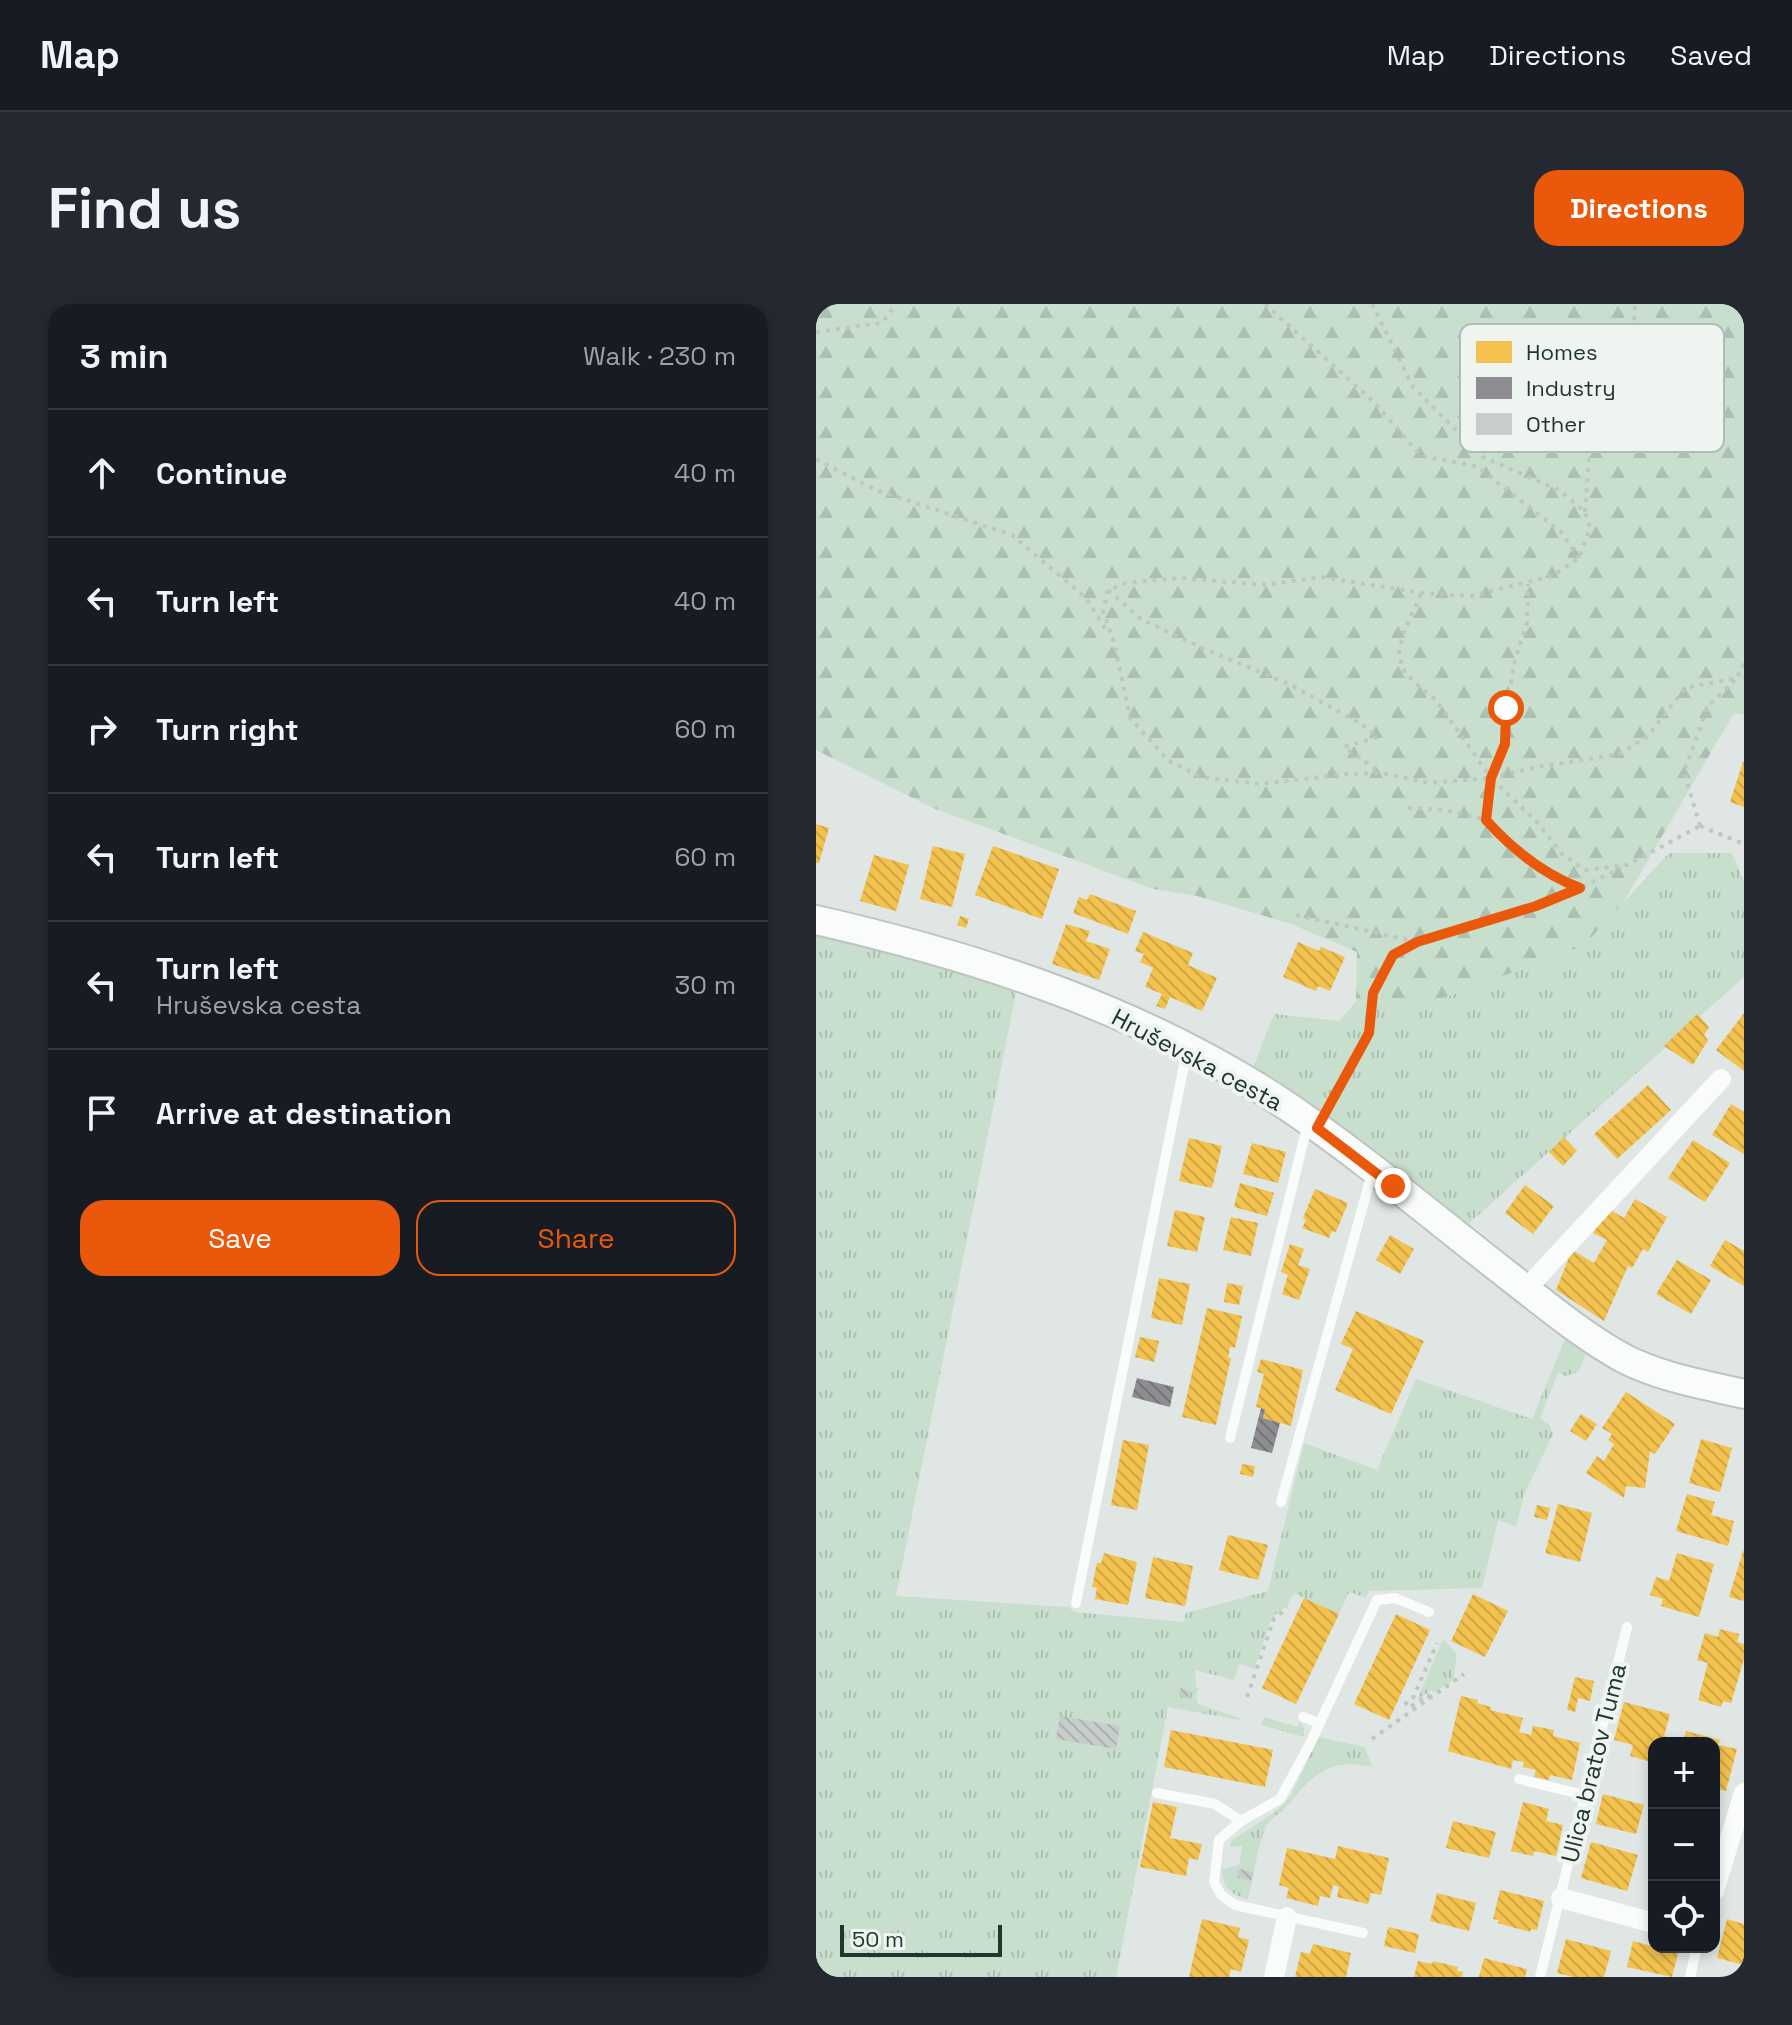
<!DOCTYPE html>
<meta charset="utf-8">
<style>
body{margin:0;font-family:"Space Grotesk",sans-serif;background:#242831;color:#f1f3f6}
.controls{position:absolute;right:24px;bottom:24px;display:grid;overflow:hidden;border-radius:16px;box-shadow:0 4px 12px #0003}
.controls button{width:72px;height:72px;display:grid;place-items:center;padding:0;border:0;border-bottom:2px solid #363941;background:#171b24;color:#f1f3f6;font:40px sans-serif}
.scale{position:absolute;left:24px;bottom:20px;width:162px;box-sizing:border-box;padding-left:8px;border:4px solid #20372e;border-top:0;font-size:22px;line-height:28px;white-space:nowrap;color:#20372e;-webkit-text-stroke:6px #eef5f1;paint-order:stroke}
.stop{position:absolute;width:24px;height:24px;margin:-18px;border:6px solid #ea580c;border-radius:50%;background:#fff}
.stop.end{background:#ea580c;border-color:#fff;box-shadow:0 2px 8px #0008}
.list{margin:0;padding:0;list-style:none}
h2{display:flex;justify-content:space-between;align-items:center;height:104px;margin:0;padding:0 32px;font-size:34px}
h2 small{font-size:26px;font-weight:400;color:#9ea1a6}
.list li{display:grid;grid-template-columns:52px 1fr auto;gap:24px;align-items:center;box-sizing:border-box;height:128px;padding:0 32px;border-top:2px solid #363941}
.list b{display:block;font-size:30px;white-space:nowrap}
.list p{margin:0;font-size:26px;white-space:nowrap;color:#9ea1a6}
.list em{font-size:26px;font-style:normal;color:#9ea1a6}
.actions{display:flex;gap:16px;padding:24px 32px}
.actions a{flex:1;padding:18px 0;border:2px solid #ea580c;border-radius:24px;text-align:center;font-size:28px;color:#ea580c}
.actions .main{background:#ea580c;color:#fff}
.icon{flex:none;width:44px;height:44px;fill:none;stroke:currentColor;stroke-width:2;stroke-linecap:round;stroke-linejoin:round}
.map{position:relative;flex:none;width:928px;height:1673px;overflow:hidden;border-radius:24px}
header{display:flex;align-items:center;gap:48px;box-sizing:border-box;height:112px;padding:0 40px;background:#171b24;border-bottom:2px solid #363941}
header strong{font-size:38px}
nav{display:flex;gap:44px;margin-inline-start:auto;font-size:28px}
.intro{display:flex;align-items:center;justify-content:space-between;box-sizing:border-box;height:192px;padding:0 48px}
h1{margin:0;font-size:56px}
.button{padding:20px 36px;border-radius:24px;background:#ea580c;color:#fff;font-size:28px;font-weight:700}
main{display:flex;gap:48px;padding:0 48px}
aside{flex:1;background:#171b24;border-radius:24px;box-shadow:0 4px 12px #0003}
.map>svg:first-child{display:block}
.grass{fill:url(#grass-tufts)}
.forest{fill:url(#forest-firs)}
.homes{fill:url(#homes-back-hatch)}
.industry{fill:url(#industry-back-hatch)}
.building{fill:url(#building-back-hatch)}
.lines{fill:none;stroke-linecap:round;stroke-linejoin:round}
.secondary-casing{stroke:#bdc5c1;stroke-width:32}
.path{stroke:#bfc6c3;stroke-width:4;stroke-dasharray:4 6;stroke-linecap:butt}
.lane{stroke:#fafbfb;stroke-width:10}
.street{stroke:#fafbfb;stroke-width:20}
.secondary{stroke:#fafbfb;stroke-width:28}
.route{stroke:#ea580c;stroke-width:10}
.labels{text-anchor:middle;stroke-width:8;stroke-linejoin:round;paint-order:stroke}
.street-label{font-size:24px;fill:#20372e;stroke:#eef5f1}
.key{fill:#eef5f1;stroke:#b0bcb6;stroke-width:2}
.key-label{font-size:22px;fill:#20372e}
</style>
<header>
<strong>Map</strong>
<nav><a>Map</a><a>Directions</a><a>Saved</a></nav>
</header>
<div class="intro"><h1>Find us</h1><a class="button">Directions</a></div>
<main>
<aside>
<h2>3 min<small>Walk · 230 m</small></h2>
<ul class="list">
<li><svg class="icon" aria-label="ahead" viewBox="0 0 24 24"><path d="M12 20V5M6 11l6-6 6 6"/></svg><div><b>Continue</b></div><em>40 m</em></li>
<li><svg class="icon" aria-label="left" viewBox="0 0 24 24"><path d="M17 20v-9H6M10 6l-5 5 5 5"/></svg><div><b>Turn left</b></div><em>40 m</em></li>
<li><svg class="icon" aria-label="right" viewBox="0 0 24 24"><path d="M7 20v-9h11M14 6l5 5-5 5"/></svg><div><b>Turn right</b></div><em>60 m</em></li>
<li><svg class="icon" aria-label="left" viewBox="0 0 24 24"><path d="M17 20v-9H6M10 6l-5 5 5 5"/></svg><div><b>Turn left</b></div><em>60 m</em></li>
<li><svg class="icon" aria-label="left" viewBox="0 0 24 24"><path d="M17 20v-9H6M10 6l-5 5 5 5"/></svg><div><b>Turn left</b><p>Hruševska cesta</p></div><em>30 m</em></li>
<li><svg class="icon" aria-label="arrive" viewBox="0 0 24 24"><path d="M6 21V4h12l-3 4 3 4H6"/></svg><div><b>Arrive at destination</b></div></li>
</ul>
<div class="actions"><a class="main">Save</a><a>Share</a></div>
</aside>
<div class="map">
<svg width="928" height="1673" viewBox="0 0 928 1673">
<defs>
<pattern id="grass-tufts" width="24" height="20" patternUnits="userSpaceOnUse" patternTransform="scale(2)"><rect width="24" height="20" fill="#c9dfce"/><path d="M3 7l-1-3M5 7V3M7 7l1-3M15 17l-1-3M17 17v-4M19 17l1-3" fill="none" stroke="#acc0b1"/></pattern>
<pattern id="forest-firs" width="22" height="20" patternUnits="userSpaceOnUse" patternTransform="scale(2)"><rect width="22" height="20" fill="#c9dfce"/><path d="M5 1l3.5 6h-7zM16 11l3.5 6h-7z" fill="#acc0b1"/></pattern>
<pattern id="homes-back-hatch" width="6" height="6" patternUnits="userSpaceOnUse" patternTransform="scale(2)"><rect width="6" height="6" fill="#f2c14e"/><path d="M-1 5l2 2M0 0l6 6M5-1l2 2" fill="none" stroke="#cfa644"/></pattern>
<pattern id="industry-back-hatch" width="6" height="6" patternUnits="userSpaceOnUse" patternTransform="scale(2)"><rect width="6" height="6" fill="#8d8d92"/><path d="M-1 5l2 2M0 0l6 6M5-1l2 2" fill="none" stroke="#737478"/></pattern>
<pattern id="building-back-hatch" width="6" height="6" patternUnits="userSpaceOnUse" patternTransform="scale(2)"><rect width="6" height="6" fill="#c7cdca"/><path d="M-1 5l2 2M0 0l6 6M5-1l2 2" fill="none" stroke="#abb1ae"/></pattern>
</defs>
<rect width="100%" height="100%" fill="#e0e6e3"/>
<g class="grass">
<path d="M 853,549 L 916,549 L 928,577 L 928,673 L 649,923 L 436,766 L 458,710 L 524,717 L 540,697 L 617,698 L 767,642 Z"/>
<path d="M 0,629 L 201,684 L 80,1292 L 253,1303 L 258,1308 L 368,1318 L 370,1309 L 452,1287 L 488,1139 L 561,1166 L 600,1075 L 716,1115 L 749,1035 L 770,1050 L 762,1068 L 750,1072 L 742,1069 L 724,1114 L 733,1120 L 737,1130 L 708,1191 L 700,1222 L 682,1216 L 666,1284 L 553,1287 L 550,1294 L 533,1288 L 523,1310 L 478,1289 L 471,1302 L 456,1313 L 438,1365 L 423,1360 L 418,1376 L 379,1366 L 380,1383 L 383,1384 L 380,1392 L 382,1400 L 424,1414 L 423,1416 L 352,1403 L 300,1673 L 0,1673 Z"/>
<path d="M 627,1335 L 641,1350 L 637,1376 L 618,1389 L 615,1386 L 601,1396 Z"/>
<path d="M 448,1413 L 482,1423 L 484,1417 L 488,1424 L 488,1433 L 445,1421 Z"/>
<path d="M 502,1433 L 549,1443 L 556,1463 C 515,1453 497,1470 472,1501 C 466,1508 455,1514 450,1523 C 442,1539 437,1576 432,1595 C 416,1592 405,1581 406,1565 L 423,1561 L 426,1542 L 414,1543 L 415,1537 L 460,1507 L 475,1492 Z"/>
</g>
<path class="forest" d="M 0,0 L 928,0 L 928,411 L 918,409 L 807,599 L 767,642 L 616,698 L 540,697 L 541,648 L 475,620 L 381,592 L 337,585 L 117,504 L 0,446 Z"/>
<g class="homes">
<path d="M 927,458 L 928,458 L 928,503 L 914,498 Z"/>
<path d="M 0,520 L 13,524 L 3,559 L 0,559 Z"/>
<path d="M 117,542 L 149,550 L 136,603 L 104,595 Z"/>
<path d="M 177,542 L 243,565 L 226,615 L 159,591 Z"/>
<path d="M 58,551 L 93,561 L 80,607 L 44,597 Z"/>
<path d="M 274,590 L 320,607 L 312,630 L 257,609 L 263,593 L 271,596 Z"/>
<path d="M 144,612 L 153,615 L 150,624 L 141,621 Z"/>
<path d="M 250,620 L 274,627 L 270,637 L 294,645 L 283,676 L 236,660 Z"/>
<path d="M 327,628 L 377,649 L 372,661 L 401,674 L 386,707 L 354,693 L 349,705 L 340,702 L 346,690 L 329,683 L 337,664 L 324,658 L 328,650 L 319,647 Z"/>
<path d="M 482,638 L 503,647 L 505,643 L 529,653 L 514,687 L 502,682 L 500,687 L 467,673 Z"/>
<path d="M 928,709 L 928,767 L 900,746 Z"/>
<path d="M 881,710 L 893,723 L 888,731 L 892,736 L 877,761 L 848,742 Z"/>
<path d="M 832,781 L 855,806 L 801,855 L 778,830 Z"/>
<path d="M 915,800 L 928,808 L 928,850 L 896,831 Z"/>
<path d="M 748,833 L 761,847 L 747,862 L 733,848 Z"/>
<path d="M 373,834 L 406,842 L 396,884 L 363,877 Z"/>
<path d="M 877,836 L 914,859 L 889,898 L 852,874 Z"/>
<path d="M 436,839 L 470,848 L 462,879 L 427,870 Z"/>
<path d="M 424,879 L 458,889 L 451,912 L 418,903 Z"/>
<path d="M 709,881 L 738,902 L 717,930 L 689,909 Z"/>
<path d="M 499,885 L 532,899 L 520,928 L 516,927 L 513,934 L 486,924 L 490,916 L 487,914 Z"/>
<path d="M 819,895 L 851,913 L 832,948 L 827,945 L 816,964 L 812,962 L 788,1017 L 740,986 L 756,946 L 778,959 L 791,936 L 777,929 L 791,904 L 808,914 Z"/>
<path d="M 359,906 L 389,913 L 381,948 L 351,942 Z"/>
<path d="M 415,913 L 442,919 L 435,952 L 407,946 Z"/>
<path d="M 574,931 L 598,945 L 584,970 L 560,956 Z"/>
<path d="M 909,936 L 928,947 L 928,982 L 894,962 Z"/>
<path d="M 474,940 L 488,945 L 482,961 L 494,965 L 483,996 L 466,990 L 472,971 L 465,968 Z"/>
<path d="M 861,956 L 895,976 L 875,1010 L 840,990 Z"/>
<path d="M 343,974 L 374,980 L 366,1021 L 335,1014 Z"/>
<path d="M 411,979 L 427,982 L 423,1001 L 408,998 Z"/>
<path d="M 391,1004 L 426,1012 L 419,1044 L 414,1043 L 412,1054 L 415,1054 L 400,1121 L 366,1113 Z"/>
<path d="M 540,1007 L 608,1037 L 575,1110 L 519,1086 L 537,1045 L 525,1040 Z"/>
<path d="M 324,1033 L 343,1037 L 338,1058 L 319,1053 Z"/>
<path d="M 445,1055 L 487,1066 L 475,1122 L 447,1114 L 449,1105 L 440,1103 L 448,1070 L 441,1068 Z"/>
<path d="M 810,1088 L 859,1120 L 839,1150 L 834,1147 L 829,1184 L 810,1182 L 808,1194 L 770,1169 L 781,1152 L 788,1157 L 798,1140 L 792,1136 L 796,1130 L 786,1124 Z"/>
<path d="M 765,1110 L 781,1120 L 770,1137 L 754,1127 Z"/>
<path d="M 885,1135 L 916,1144 L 904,1188 L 873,1179 Z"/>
<path d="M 307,1136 L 333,1141 L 321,1206 L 295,1201 Z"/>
<path d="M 426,1160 L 439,1162 L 437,1173 L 424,1170 Z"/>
<path d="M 871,1190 L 899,1198 L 895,1211 L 918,1217 L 912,1242 L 860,1227 Z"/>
<path d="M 742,1200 L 776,1209 L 764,1258 L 729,1249 Z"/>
<path d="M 721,1201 L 734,1204 L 731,1216 L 718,1213 Z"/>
<path d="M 412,1231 L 452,1241 L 442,1276 L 403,1266 Z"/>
<path d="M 927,1247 L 928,1247 L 928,1297 L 913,1293 Z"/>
<path d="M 288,1249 L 321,1258 L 312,1301 L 279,1295 L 281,1284 L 276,1283 L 281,1259 L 285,1259 Z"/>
<path d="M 861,1249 L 898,1260 L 883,1313 L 845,1302 L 847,1295 L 834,1291 L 840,1273 L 853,1277 Z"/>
<path d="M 337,1253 L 377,1262 L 369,1302 L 329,1294 Z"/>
<path d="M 657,1290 L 692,1307 L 669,1353 L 635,1337 Z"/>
<path d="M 488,1294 L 523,1310 L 480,1400 L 446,1384 Z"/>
<path d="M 580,1310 L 614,1326 L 573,1416 L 538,1400 Z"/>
<path d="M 904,1325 L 923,1330 L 921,1338 L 928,1340 L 928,1355 L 915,1399 L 907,1397 L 905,1403 L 882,1396 L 892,1359 L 881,1356 L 889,1329 L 902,1333 Z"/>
<path d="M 759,1373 L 778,1377 L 774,1397 L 762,1394 L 759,1408 L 751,1406 Z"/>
<path d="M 645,1392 L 662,1396 L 661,1399 L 675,1403 L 674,1406 L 707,1414 L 703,1428 L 715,1431 L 717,1422 L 738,1426 L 737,1432 L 764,1439 L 756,1476 L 734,1471 L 733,1476 L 718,1473 L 720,1466 L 707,1463 L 708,1458 L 697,1456 L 695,1465 L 632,1447 Z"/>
<path d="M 808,1398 L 854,1410 L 848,1432 L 855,1434 L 853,1439 L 838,1439 L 838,1459 L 814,1452 L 817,1441 L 798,1436 Z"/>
<path d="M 355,1426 L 457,1446 L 449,1483 L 348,1463 Z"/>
<path d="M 870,1427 L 904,1436 L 902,1441 L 921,1445 L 910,1487 L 898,1484 L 898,1439 L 867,1439 Z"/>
<path d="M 787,1490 L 828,1501 L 820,1530 L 780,1520 Z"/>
<path d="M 337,1498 L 361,1503 L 354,1534 L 386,1540 L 382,1556 L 373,1554 L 370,1572 L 324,1563 Z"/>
<path d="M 707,1498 L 733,1505 L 730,1517 L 747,1521 L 740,1552 L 718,1547 L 717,1552 L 695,1547 Z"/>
<path d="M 637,1517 L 680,1528 L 673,1554 L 630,1544 Z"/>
<path d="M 775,1538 L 822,1551 L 811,1587 L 765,1574 Z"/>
<path d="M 522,1542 L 573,1554 L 565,1591 L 555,1589 L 552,1600 L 521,1593 L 523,1583 L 517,1581 L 514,1594 L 504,1592 L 502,1602 L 470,1594 L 473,1584 L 463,1581 L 471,1544 L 519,1555 Z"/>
<path d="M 684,1586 L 728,1597 L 721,1626 L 715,1625 L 714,1628 L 682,1619 L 683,1616 L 677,1615 Z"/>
<path d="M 621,1589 L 660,1599 L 653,1627 L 614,1617 Z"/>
<path d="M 386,1615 L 424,1624 L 422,1633 L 433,1636 L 425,1668 L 415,1665 L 413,1673 L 373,1673 Z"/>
<path d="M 911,1615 L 928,1620 L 928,1661 L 901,1654 Z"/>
<path d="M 572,1623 L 603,1630 L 599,1649 L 568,1642 Z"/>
<path d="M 750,1635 L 795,1647 L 788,1673 L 757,1673 L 741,1669 Z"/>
<path d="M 817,1637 L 862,1649 L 856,1673 L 811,1663 Z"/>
<path d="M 497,1640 L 535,1649 L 530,1673 L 479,1673 L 485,1648 L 494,1650 Z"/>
<path d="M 668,1654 L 711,1665 L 709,1673 L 663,1673 Z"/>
<path d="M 602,1657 L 616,1660 L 617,1657 L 642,1663 L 641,1667 L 647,1668 L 646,1673 L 598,1673 Z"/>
</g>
<g class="industry">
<path d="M 321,1074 L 358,1083 L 354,1103 L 316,1093 Z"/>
<path d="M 445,1104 L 449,1105 L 447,1114 L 464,1119 L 456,1149 L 435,1144 Z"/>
</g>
<g class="building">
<path d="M 365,1384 L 374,1387 L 372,1394 L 363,1391 Z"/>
<path d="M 244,1412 L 304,1422 L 300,1445 L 240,1435 Z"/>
<path d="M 423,1565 L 437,1568 L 435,1577 L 421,1574 Z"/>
</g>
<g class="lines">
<g class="secondary-casing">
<path id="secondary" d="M 0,616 C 166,654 332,708 474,804 C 550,856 622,917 694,973 C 730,1001 767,1032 807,1054 C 846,1074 886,1080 928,1090"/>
</g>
<g class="path">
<path d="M 449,0 L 559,99 L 605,152 L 660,162 L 744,227 L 763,254"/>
<path d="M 556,0 L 597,83 L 667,153 L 743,186 L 769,208 L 774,224 L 763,254 L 736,272 L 655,292 L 606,289 L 505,273 L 450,281 L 364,274 L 310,279 L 292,286 L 287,307 L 298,338 L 314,414 L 353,457 L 385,473 L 443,480 L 532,470 L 566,469 L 612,479 L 675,474 L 721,518 L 746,550 L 769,566 L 811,561 L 884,522"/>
<path d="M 0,28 L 66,19 L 80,0"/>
<path d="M 0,155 L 60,186 L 196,231 L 270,294 L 292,329"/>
<path d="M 769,208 L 774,139 L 797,84 L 818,19 L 819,0"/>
<path d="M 292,286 L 325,315 L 382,342 L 475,381 L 545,420 L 562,433 L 528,443 L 564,468"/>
<path d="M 605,290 L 588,328 L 583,347 L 586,364 L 599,379 L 620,396 L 675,474"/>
<path d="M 675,474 L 716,464 L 804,450 L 832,432 L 869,384 L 921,374 L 928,359"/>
<path d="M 592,504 L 629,506 L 670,516 L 690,538 L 737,574 L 764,584 L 805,564"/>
<path d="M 670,516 L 675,474 L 689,440 L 690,404 L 699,356 L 711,319 L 712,280"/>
<path d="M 884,522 L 868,468 L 892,402 L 920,375"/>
<path d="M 884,522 L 928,540"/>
<path d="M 480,611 L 601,638 L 720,602 L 764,584"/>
<path d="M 512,804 L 553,729 L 557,689 L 577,651 L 600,639"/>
<path d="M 431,1393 L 458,1314 L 472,1304"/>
<path d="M 614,1394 L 612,1391 L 593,1404 L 590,1399 L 597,1394 L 621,1339"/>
<path d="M 556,1435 L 648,1370"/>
</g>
<g class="lane">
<path d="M 414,1134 L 492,819"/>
<path d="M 465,1198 L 556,869"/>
<path d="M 260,1299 L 371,746"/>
<path d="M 487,1413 L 503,1419"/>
<path d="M 703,1475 L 768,1491"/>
<path d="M 341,1489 L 399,1500 L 425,1517"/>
<path d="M 547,1629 L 419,1601 L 405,1591 L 398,1578 L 403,1536 L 425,1517 L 464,1495 L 494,1440 L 561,1296 L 579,1294 L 613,1308"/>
<path d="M 724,1673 L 811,1323"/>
<path d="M 874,1673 L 881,1643"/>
</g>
<g class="street">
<path d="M 710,985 L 905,775"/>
<path d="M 898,1587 L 928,1489"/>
<path d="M 745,1594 L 838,1619"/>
<path d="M 458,1673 L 471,1613"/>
</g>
<use href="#secondary" class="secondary"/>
</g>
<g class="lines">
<path class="route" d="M 577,882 L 501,824 L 553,729 L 557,689 L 577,651 L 601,638 L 720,602 L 764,584 C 727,570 697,546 670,516 L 675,474 L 689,440 L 690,404"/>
</g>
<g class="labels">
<g class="street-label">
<text transform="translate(381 756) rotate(28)" y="8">Hruševska cesta</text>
<text transform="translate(778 1459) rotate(-76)" y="8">Ulica bratov Tuma</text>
</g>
</g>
<rect x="644" y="20" width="264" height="128" rx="12" class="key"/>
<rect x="660" y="37" width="36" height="22" fill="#f2c14e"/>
<rect x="660" y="73" width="36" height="22" fill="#8d8d92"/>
<rect x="660" y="109" width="36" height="22" fill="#c7cdca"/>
<g class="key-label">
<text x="710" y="56">Homes</text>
<text x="710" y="92">Industry</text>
<text x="710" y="128">Other</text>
</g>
</svg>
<div class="controls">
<button>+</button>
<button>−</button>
<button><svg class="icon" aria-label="locate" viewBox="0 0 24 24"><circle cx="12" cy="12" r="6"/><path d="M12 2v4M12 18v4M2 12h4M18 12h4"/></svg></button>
</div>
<div class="scale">50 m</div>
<div class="stop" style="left:690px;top:404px"></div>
<div class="stop end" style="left:577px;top:882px"></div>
</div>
</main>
